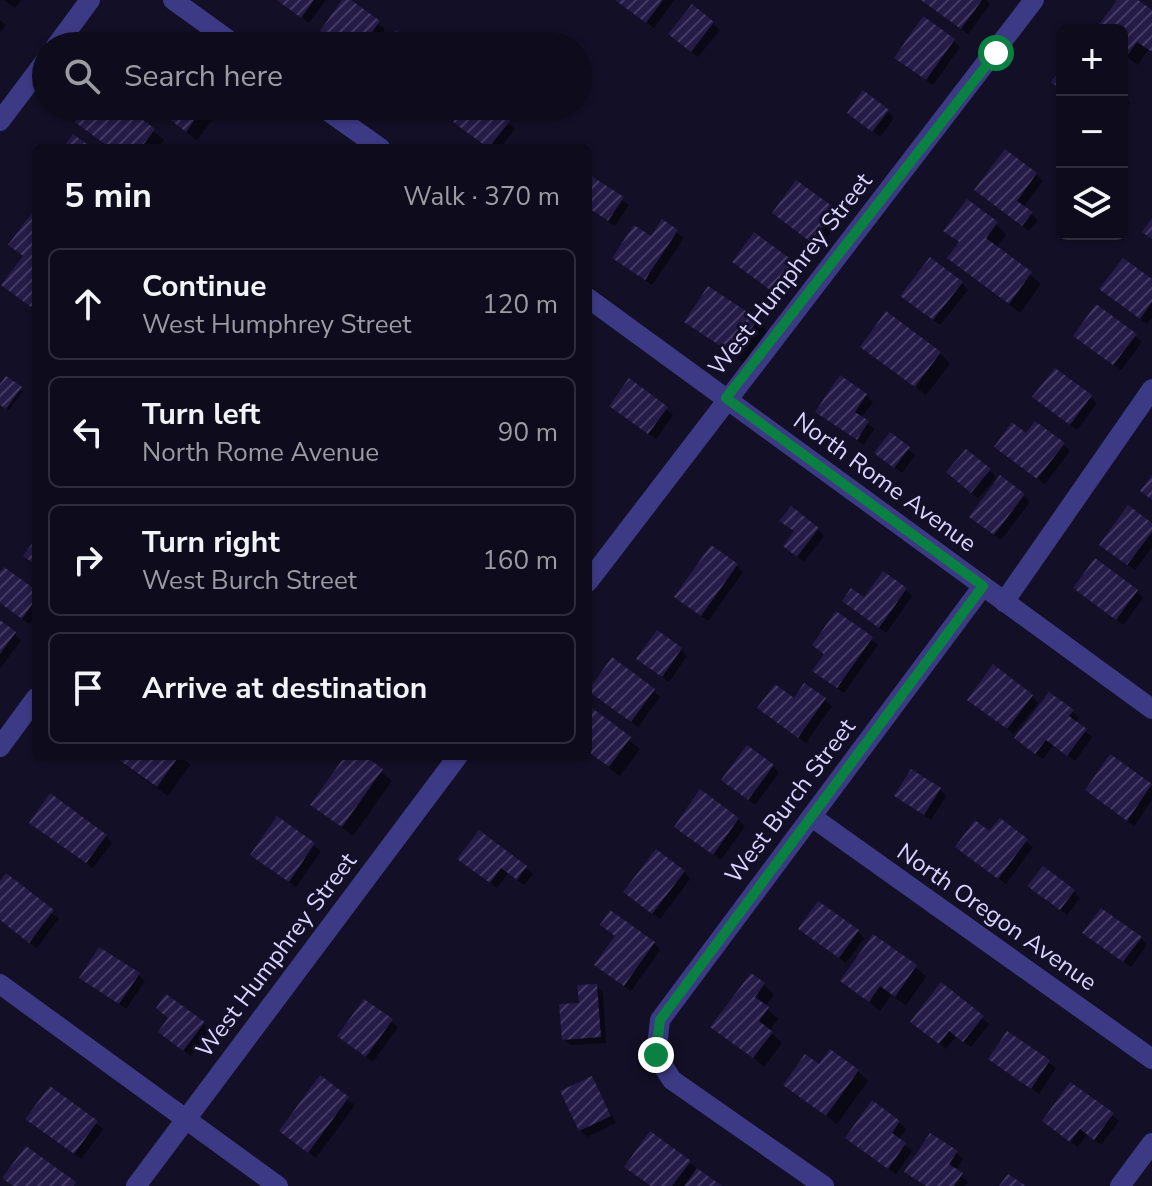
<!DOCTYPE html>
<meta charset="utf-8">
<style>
body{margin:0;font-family:"Nunito Sans",sans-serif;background:#171425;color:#f1f3f6}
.controls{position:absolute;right:24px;top:24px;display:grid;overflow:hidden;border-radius:12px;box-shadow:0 2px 6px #0004}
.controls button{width:72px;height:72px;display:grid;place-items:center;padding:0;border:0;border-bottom:2px solid #2e2b3b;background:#0e0b1c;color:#f1f3f6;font:40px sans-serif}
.stop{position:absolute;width:24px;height:24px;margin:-18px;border:6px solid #0b8043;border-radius:50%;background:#fff}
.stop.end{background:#0b8043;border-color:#fff;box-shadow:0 2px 8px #0008}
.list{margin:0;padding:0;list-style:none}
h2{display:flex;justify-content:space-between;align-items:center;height:104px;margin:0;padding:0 32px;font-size:34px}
h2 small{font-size:26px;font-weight:400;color:#9b9ba3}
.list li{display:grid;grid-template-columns:52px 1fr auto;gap:24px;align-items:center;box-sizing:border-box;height:112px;margin:0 16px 16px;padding:0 16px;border:2px solid #2e2b3b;border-radius:12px}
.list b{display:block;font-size:30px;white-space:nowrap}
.list p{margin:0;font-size:26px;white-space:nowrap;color:#9b9ba3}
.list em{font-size:26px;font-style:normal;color:#9b9ba3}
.icon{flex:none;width:44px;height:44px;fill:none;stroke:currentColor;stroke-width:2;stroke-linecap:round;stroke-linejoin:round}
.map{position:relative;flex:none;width:1152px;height:1186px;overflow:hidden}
.search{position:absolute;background:#0e0b1c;box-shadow:0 2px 6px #0004;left:32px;top:32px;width:560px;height:88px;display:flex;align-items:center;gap:20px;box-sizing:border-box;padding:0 28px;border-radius:44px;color:#9b9ba3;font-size:30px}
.panel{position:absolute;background:#0e0b1c;box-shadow:0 2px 6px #0004;left:32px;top:144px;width:560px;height:616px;border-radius:12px}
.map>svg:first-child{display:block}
.shadow{fill:#0007}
.building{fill:url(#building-hatch)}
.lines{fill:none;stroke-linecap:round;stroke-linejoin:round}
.minor{stroke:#3d3a85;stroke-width:20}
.route{stroke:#0b8043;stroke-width:10}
.labels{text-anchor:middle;stroke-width:6;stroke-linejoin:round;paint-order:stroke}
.street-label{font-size:24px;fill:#d9d4ff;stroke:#130f26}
</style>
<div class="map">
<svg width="1152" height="1186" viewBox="0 0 1152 1186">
<defs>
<pattern id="building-hatch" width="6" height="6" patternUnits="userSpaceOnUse" patternTransform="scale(2)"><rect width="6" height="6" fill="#241b47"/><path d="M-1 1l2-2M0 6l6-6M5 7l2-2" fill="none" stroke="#433b63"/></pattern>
</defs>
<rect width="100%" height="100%" fill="#130f26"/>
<g class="shadow">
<path d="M 4,0 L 21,0 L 15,8 Z"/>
<path d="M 279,0 L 326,0 L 309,23 Z"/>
<path d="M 344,0 L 385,29 L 373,46 L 341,46 L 322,31 Z"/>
<path d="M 616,0 L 674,0 L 654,28 Z"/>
<path d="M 923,0 L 986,0 L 990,4 L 968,34 Z"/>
<path d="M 1119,0 L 1135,0 L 1152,12 L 1152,53 L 1148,50 L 1138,65 L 1122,53 L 1122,30 L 1098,30 Z"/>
<path d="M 692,7 L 720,30 L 698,57 L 677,41 Z"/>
<path d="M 0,20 L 6,25 L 0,33 Z"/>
<path d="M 954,41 L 960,47 L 933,85 L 903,64 Z"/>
<path d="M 1122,95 L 1130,103 L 1122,113 Z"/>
<path d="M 89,106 L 121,106 L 164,140 L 158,148 L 109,148 L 77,122 Z"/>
<path d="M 151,106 L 223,106 L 197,140 Z"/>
<path d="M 468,106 L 487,106 L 515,129 L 500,148 L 487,148 L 462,128 Z"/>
<path d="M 888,111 L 894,118 L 880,137 L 856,119 Z"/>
<path d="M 1036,174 L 1043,181 L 1023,207 L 1038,220 L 1029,231 L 983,197 Z"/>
<path d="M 588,177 L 629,205 L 615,226 L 588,209 Z"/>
<path d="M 36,210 L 36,311 L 4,285 L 24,257 L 11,245 Z"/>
<path d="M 834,211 L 841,218 L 819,248 L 781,219 Z"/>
<path d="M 663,222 L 684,238 L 652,285 L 615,258 L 652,239 Z"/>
<path d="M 996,224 L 1006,234 L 996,248 L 1041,284 L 1020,313 L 950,258 L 960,244 L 946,231 Z"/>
<path d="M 795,264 L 801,271 L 781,298 L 741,269 Z"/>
<path d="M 1152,282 L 1152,317 L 1147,324 L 1108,295 Z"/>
<path d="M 962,283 L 968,290 L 940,325 L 909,302 Z"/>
<path d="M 757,321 L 767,331 L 745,364 L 687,322 Z"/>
<path d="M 1135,336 L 1142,342 L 1121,370 L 1082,342 Z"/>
<path d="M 863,347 L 940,353 L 950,364 L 926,395 Z"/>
<path d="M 1055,370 L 1097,403 L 1077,430 L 1042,403 Z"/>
<path d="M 630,381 L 673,415 L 656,439 L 618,412 Z"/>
<path d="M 0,387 L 23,391 L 9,410 L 0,404 Z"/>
<path d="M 866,395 L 873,402 L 861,418 L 874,429 L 864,445 L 824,418 Z"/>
<path d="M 890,435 L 915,455 L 902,473 L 876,453 Z"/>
<path d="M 1027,436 L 1063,444 L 1070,451 L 1045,484 L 1003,453 Z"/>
<path d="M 989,470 L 996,477 L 978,498 L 955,478 Z"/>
<path d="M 1024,495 L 1030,502 L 1001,540 L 971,517 Z"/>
<path d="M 1152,525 L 1152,547 L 1135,570 L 1108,551 Z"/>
<path d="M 788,527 L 818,529 L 824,536 L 804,562 L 792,553 L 796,532 Z"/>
<path d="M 736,565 L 743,572 L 708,621 L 683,603 Z"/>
<path d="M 0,575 L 36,592 L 36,615 L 29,624 L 0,603 Z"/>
<path d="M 1075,588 L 1137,591 L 1143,598 L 1123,625 Z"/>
<path d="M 906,590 L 912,596 L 886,633 L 851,607 L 864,600 Z"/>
<path d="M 837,613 L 878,645 L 844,693 L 821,677 Z"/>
<path d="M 0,623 L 21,640 L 0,669 Z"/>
<path d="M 681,650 L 687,656 L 669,682 L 645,665 Z"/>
<path d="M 612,660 L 660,697 L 638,727 L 596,697 Z"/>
<path d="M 805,685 L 832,706 L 806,743 L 766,715 L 794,700 Z"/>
<path d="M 1032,696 L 1038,703 L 1014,734 L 976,706 Z"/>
<path d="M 588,708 L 640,749 L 620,776 L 588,752 Z"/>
<path d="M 1073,712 L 1079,718 L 1075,723 L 1092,737 L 1075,761 L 1053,745 L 1043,759 L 1023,744 Z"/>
<path d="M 112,756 L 181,756 L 190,765 L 168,796 Z"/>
<path d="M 347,756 L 362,756 L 392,781 L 353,836 L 313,804 Z"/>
<path d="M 1111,757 L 1152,787 L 1152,800 L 1134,826 L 1087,790 Z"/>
<path d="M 773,766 L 779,773 L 755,805 L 730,786 Z"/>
<path d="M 940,790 L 946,796 L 931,820 L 896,795 Z"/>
<path d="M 278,819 L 321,851 L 296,887 L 260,861 Z"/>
<path d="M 738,819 L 745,826 L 721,860 L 683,833 Z"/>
<path d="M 1000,821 L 1033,847 L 1006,884 L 964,853 L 990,834 Z"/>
<path d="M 38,829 L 106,836 L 112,843 L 93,868 Z"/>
<path d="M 479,833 L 533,874 L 524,885 L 508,873 L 497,888 L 467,865 Z"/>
<path d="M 684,872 L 690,879 L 660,919 L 633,899 Z"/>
<path d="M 0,884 L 59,918 L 37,948 L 0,920 Z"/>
<path d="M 1074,891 L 1080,898 L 1067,915 L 1036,892 Z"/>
<path d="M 857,931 L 864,938 L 846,963 L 808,935 Z"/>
<path d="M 616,937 L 654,943 L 660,950 L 631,991 L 596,965 Z"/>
<path d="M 1141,938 L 1147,945 L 1131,967 L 1092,939 Z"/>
<path d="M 916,967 L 926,977 L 906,1005 L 891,995 L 880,1011 L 843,981 Z"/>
<path d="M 139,975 L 145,981 L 126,1009 L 82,978 Z"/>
<path d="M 764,985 L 774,995 L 765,1007 L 778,1019 L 769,1031 L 782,1043 L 764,1067 L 713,1026 Z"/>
<path d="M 596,986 L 603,993 L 606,1043 L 570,1045 L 564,1039 Z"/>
<path d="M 365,1002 L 398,1027 L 373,1062 L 346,1042 Z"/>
<path d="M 982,1018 L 989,1024 L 971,1047 L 956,1036 L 946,1049 L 920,1028 Z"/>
<path d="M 203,1024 L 210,1030 L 191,1056 L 167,1039 Z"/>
<path d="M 1007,1034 L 1056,1068 L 1039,1094 L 990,1059 Z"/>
<path d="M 820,1067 L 858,1071 L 868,1081 L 837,1124 L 785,1085 Z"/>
<path d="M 320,1078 L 355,1105 L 316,1158 L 288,1137 Z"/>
<path d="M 591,1078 L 616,1123 L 587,1137 L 580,1130 Z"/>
<path d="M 50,1089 L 103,1129 L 81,1159 L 34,1126 Z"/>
<path d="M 1112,1115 L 1119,1121 L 1101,1145 L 1087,1134 L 1078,1147 L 1044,1121 Z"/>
<path d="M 899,1122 L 906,1129 L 898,1140 L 912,1151 L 896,1174 L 854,1144 Z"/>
<path d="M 650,1134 L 690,1163 L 718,1186 L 651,1186 Z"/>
<path d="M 956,1153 L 963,1159 L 955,1171 L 968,1182 L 965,1186 L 925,1186 L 906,1171 Z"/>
</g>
<g class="building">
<path d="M 277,0 L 314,0 L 301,18 Z"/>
<path d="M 342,0 L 351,0 L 380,21 L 362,46 L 341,46 L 320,31 Z"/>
<path d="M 615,0 L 663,0 L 646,23 Z"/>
<path d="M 921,0 L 982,0 L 961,29 Z"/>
<path d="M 1117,0 L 1138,0 L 1152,10 L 1152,52 L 1137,42 L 1127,56 L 1122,52 L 1122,30 L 1095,30 Z"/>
<path d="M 692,4 L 714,22 L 691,52 L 668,34 Z"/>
<path d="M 923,16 L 955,39 L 926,80 L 894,58 Z"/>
<path d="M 396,30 L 418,46 L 384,46 Z"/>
<path d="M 1062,67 L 1062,90 L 1051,82 Z"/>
<path d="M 863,90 L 889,110 L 872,132 L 847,113 Z"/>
<path d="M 87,106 L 124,106 L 155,129 L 141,148 L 110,148 L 75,122 Z"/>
<path d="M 152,106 L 205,106 L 186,132 Z"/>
<path d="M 466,106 L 491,106 L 510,121 L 488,148 L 453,122 Z"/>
<path d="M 73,134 L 92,148 L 63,148 Z"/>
<path d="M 1005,149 L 1037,173 L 1017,201 L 1033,212 L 1022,226 L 974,190 Z"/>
<path d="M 588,174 L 624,197 L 608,221 L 588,208 Z"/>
<path d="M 796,180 L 836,209 L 812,243 L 772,213 Z"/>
<path d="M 967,199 L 998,222 L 986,238 L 1032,272 L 1009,304 L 947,258 L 959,242 L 943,231 Z"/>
<path d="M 36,207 L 36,301 L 31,307 L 1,285 L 23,256 L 8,245 Z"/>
<path d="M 1152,218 L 1152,239 L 1142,232 Z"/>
<path d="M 662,219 L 678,230 L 645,280 L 612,258 L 634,225 L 651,236 Z"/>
<path d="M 754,232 L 796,263 L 774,293 L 732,262 Z"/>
<path d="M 930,257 L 963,282 L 933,320 L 900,296 Z"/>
<path d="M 1123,258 L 1152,279 L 1152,302 L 1140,319 L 1099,289 Z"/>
<path d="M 708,286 L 758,319 L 734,355 L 684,322 Z"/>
<path d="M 1096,304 L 1137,334 L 1113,365 L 1073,336 Z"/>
<path d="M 886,311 L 941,352 L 915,387 L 860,347 Z"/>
<path d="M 1055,368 L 1092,395 L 1070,425 L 1032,397 Z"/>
<path d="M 840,375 L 867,394 L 855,412 L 869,421 L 857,440 L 815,412 Z"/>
<path d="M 6,376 L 22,387 L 6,409 L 0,405 L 0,384 Z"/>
<path d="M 629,378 L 668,407 L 648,434 L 609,406 Z"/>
<path d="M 1035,421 L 1065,443 L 1037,479 L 994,447 L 1012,422 L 1026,433 Z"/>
<path d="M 890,432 L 910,447 L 894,468 L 874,453 Z"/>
<path d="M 966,449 L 991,469 L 971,493 L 946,472 Z"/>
<path d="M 1000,475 L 1025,494 L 994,535 L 969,517 Z"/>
<path d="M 1152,475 L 1152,500 L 1140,491 Z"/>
<path d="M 1128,505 L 1152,523 L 1152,532 L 1127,565 L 1099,545 Z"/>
<path d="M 791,506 L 819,528 L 797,557 L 783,546 L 794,531 L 779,521 Z"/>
<path d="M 36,538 L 36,565 L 23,556 Z"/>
<path d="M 711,545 L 738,564 L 701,616 L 674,597 Z"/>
<path d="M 1095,558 L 1138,590 L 1116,620 L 1073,588 Z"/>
<path d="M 4,567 L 36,590 L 36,599 L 22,619 L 0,603 L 0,572 Z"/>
<path d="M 883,571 L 907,588 L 879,628 L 842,601 L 851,588 L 864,597 Z"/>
<path d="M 836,611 L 873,637 L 837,688 L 812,671 L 824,654 L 812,645 Z"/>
<path d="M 0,620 L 16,632 L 0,654 Z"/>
<path d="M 657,630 L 682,648 L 662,677 L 636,659 Z"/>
<path d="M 612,657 L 655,689 L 631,722 L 588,691 Z"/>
<path d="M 993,664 L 1033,695 L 1007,729 L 967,700 Z"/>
<path d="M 804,683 L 826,698 L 798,738 L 757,708 L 775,684 L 794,698 Z"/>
<path d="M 1049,692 L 1074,710 L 1069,716 L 1087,729 L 1067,756 L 1046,740 L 1035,754 L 1014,738 Z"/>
<path d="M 588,705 L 631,737 L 609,767 L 588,752 Z"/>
<path d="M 747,745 L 774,765 L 748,800 L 721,780 Z"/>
<path d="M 1110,754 L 1152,784 L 1127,821 L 1085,790 Z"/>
<path d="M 113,756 L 179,756 L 157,787 Z"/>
<path d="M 345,756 L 365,756 L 383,769 L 342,827 L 310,805 Z"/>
<path d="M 911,769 L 941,788 L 924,815 L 894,796 Z"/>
<path d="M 700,789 L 739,818 L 713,855 L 674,827 Z"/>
<path d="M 50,793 L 107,835 L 86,863 L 29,823 Z"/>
<path d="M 277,816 L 315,843 L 289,882 L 250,855 Z"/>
<path d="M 1000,818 L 1028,839 L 998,879 L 955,847 L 975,820 L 989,831 Z"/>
<path d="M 479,830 L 527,866 L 517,880 L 501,868 L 490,883 L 457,859 Z"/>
<path d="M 656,849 L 685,871 L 652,914 L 623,892 Z"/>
<path d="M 1043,866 L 1075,890 L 1060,910 L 1027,886 Z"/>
<path d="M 6,873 L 54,910 L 29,943 L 0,920 L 0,881 Z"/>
<path d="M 818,901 L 859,930 L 839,958 L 798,929 Z"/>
<path d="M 1101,908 L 1142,937 L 1123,962 L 1082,933 Z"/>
<path d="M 610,910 L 655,942 L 624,986 L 594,965 L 615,936 L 600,925 Z"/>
<path d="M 873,934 L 917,965 L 895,997 L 880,986 L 869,1002 L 840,981 Z"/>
<path d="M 99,947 L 140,973 L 119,1004 L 79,978 Z"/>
<path d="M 751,973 L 765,983 L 755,997 L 769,1007 L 759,1021 L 773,1032 L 753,1058 L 710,1027 Z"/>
<path d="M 941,982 L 984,1016 L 963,1042 L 949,1031 L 939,1044 L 910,1022 Z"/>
<path d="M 597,984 L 601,1037 L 562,1040 L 559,1004 L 579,1003 L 577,985 Z"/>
<path d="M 166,994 L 205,1022 L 183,1051 L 158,1032 L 168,1018 L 156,1008 Z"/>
<path d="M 364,999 L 393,1019 L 366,1057 L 337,1036 Z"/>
<path d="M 1007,1031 L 1050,1060 L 1031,1089 L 988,1059 Z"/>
<path d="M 830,1049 L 859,1070 L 826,1116 L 783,1085 L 805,1054 L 819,1064 Z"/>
<path d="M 320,1075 L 349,1097 L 308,1153 L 279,1131 Z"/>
<path d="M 592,1076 L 611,1116 L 579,1131 L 560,1091 Z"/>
<path d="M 1070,1082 L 1114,1113 L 1094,1140 L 1080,1129 L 1070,1142 L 1042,1121 Z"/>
<path d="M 50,1086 L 98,1121 L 74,1154 L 25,1119 Z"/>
<path d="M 872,1100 L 900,1121 L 892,1133 L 906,1143 L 888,1169 L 845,1138 Z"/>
<path d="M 650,1131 L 691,1161 L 672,1186 L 651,1186 L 624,1167 Z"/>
<path d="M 930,1133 L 958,1151 L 949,1164 L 963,1173 L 954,1186 L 926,1186 L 904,1172 Z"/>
<path d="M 26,1146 L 76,1182 L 73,1186 L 13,1186 L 2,1178 Z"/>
<path d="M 697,1168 L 722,1186 L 684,1186 Z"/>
<path d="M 1008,1174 L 1026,1186 L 999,1186 Z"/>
</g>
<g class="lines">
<g class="minor">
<path d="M 173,0 L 237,46"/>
<path d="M 56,46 L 90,0"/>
<path d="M 321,106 L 380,148"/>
<path d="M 0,121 L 46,60"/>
<path d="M 588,298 L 1152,709"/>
<path d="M 588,582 L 1034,0"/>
<path d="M 1004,602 L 1152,389"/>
<path d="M 0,747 L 36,698"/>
<path d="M 812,817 L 1152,1059"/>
<path d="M 0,984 L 278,1186"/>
<path d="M 136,1186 L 458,756"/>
<path d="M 824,1186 L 672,1080 L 656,1055 L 660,1020 L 983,586"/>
<path d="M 1120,1186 L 1152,1143"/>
</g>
</g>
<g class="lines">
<path class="route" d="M 656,1055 L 660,1020 L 983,586 L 726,398 L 996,53"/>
</g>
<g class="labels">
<g class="street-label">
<text transform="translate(790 274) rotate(-52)" y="8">West Humphrey Street</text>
<text transform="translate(885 482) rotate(36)" y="8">North Rome Avenue</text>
<text transform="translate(790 801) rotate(-53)" y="8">West Burch Street</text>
<text transform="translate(997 917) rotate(35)" y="8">North Oregon Avenue</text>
<text transform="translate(276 955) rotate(-53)" y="8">West Humphrey Street</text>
</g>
</g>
</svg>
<div class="controls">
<button>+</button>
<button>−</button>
<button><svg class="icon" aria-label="layers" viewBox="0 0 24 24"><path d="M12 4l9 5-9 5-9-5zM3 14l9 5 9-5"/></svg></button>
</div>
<div class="stop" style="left:996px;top:53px"></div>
<div class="stop end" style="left:656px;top:1055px"></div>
<div class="search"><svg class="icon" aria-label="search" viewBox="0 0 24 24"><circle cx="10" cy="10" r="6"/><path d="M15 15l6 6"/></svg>Search here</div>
<section class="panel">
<h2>5 min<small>Walk · 370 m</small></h2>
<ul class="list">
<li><svg class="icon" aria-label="ahead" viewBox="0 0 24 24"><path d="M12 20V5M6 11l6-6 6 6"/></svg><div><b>Continue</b><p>West Humphrey Street</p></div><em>120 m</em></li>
<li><svg class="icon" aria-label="left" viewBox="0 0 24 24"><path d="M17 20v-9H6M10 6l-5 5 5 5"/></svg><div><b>Turn left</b><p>North Rome Avenue</p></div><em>90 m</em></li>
<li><svg class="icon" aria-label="right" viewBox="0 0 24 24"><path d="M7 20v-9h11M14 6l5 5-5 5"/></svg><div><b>Turn right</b><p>West Burch Street</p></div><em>160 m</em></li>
<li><svg class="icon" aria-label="arrive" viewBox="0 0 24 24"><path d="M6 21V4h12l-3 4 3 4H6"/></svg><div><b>Arrive at destination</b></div></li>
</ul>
</section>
</div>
